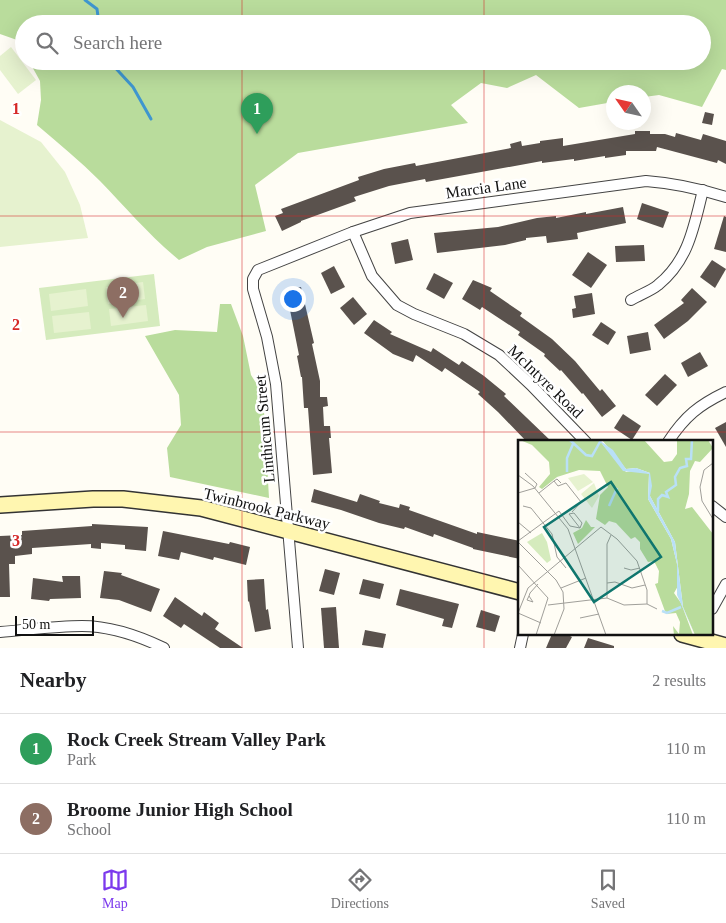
<!DOCTYPE html>
<style>
body{margin:0;font-family:"Times New Roman",serif;background:#f2f2f2;color:#202124}
.compass{position:absolute;left:606px;top:85px;width:45px;height:45px;border-radius:50%;background:#fff;box-shadow:0 5px 20px #0002;rotate:304deg}
.scale{position:absolute;left:15px;bottom:12px;width:79px;box-sizing:border-box;padding-left:5px;border:2px solid #111;border-top:0;font-size:14px;line-height:18px;white-space:nowrap;color:#111;-webkit-text-stroke:4px #fff;paint-order:stroke}
.you{position:absolute;left:292px;top:298px;width:18px;height:18px;margin:-12px;border:4px solid #fff;border-radius:50%;background:#1a73e8;box-shadow:0 0 0 8px #1a73e833}
.badge{display:grid;place-items:center;width:32px;height:32px;border-radius:50%;background:#7c3aed;color:#fff;font-size:16px;font-weight:700}
.pin{position:absolute;translate:-50% -41px;filter:drop-shadow(0 1px 2px #0008)}
.pin::after{content:'';position:absolute;top:26px;width:18px;height:15px;background:inherit;clip-path:polygon(0 0,100% 0,50% 100%)}
.list{margin:0;padding:0;list-style:none}
h2{display:flex;justify-content:space-between;align-items:center;height:65px;margin:0;padding:0 20px;font-size:21px}
h2 small{font-size:16px;font-weight:400;color:#757577}
.list li{display:grid;grid-template-columns:32px 1fr auto;gap:15px;align-items:center;box-sizing:border-box;height:70px;padding:0 20px;border-top:1px solid #e0e0e0}
.list b{display:block;font-size:19px;white-space:nowrap}
.list p{margin:0;font-size:16px;white-space:nowrap;color:#757577}
.list em{font-size:16px;font-style:normal;color:#757577}
.icon{flex:none;width:28px;height:28px;fill:none;stroke:currentColor;stroke-width:2;stroke-linecap:round;stroke-linejoin:round}
.map{position:relative;flex:none;width:726px;height:648px;overflow:hidden}
.search{position:absolute;background:#fff;box-shadow:0 5px 20px #0002;left:15px;right:15px;top:15px;height:55px;display:flex;align-items:center;gap:12px;box-sizing:border-box;padding:0 18px;border-radius:28px;color:#757577;font-size:19px}
.sheet{height:205px;background:#fff}
nav{display:flex;justify-content:space-around;align-items:center;box-sizing:border-box;height:70px;border-top:1px solid #e0e0e0;background:#fff;font-size:14px;color:#757577}
nav a{display:grid;justify-items:center;gap:2px}
nav .on{color:#7c3aed}
.map>svg:first-child{display:block}
.green{fill:#d5ebbd}
.forest{fill:#b9dc9c}
.pitch{fill:#e6f2cf}
.lines{fill:none;stroke-linecap:round;stroke-linejoin:round}
.stream{stroke:#3f96cf;stroke-width:3}
.building{fill:#5a524d}
.street-casing{stroke:#444;stroke-width:12}
.secondary-casing{stroke:#333;stroke-width:18}
.street{stroke:#fff;stroke-width:10}
.secondary{stroke:#fff6b0;stroke-width:15}
.grid{fill:none;stroke:#d62828;stroke-width:1;stroke-opacity:0.55}
.labels{text-anchor:middle;stroke-width:5;stroke-linejoin:round;paint-order:stroke}
.street-label{font-size:16px;fill:#111;stroke:#fff}
.inset-river{fill:none;stroke:#b9e0f7;stroke-width:2.5}
.inset-road{fill:none;stroke:#a09f9a;stroke-width:1}
.view{fill:#0f766e;fill-opacity:0.15;stroke:#0f766e;stroke-width:2.5}
.inset-edge{fill:none;stroke:#111;stroke-width:2.5}
.grid-label{font-size:16px;text-anchor:middle;font-weight:bold;fill:#d62828;stroke:#fff;stroke-width:5;stroke-linejoin:round;paint-order:stroke}
</style>
<div class="map">
<svg width="726" height="648" viewBox="0 0 726 648">
<rect width="100%" height="100%" fill="#fffdf5"/>
<path class="green" d="M 154,274 L 160,326 L 46,340 L 39,288 Z"/>
<g class="forest">
<path d="M 0,0 L 726,0 L 726,70 L 722,69 L 702,107 L 659,95 L 644,97 L 644,92 L 614,92 L 613,102 L 579,108 L 536,75 L 507,88 L 481,83 L 451,105 L 468,123 L 298,153 L 255,185 L 266,231 L 207,247 L 179,260 C 150,236 126,208 100,181 C 80,161 58,143 37,125 L 41,100 L 40,81 L 29,61 L 702,61 L 702,24 L 24,24 L 24,52 L 17,40 L 0,34 Z"/>
<path d="M 220,304 L 231,304 L 243,336 L 251,375 L 263,394 L 269,498 L 170,477 L 167,448 L 181,425 L 179,395 L 145,336 L 175,330 L 217,332 Z"/>
</g>
<g class="pitch">
<path d="M 11,47 L 36,80 L 18,94 L 0,70 L 0,56 Z"/>
<path d="M 0,120 L 41,142 L 65,172 L 80,205 L 88,238 L 0,247 Z"/>
<path d="M 143,282 L 145,299 L 108,304 L 106,287 Z"/>
<path d="M 86,289 L 88,306 L 51,311 L 49,294 Z"/>
<path d="M 146,305 L 148,321 L 111,326 L 109,309 Z"/>
<path d="M 89,312 L 91,329 L 54,333 L 52,316 Z"/>
</g>
<g class="lines">
<g class="stream">
<path d="M 85,0 L 97,9 L 99,24"/>
<path d="M 109,61 L 133,87 L 151,119"/>
</g>
</g>
<g class="building">
<path d="M 705,112 L 714,114 L 712,125 L 702,123 Z"/>
<path d="M 635,131 L 650,131 L 650,134 L 665,134 L 675,137 L 676,133 L 701,140 L 703,134 L 726,141 L 726,164 L 718,160 L 717,163 L 657,147 L 656,151 L 626,151 L 626,155 L 605,158 L 605,156 L 574,161 L 574,159 L 542,163 L 542,161 L 426,182 L 425,179 L 389,186 L 354,197 L 356,201 L 301,221 L 301,222 L 282,231 L 275,216 L 283,213 L 281,209 L 359,180 L 358,177 L 384,169 L 415,163 L 416,166 L 511,148 L 510,144 L 521,141 L 522,146 L 540,143 L 540,141 L 563,138 L 563,146 L 635,134 Z"/>
<path d="M 642,203 L 669,212 L 663,228 L 637,219 Z"/>
<path d="M 623,207 L 626,223 L 577,233 L 578,239 L 547,243 L 546,236 L 526,238 L 526,240 L 505,245 L 437,253 L 434,233 L 498,227 L 537,218 L 556,216 L 556,218 L 586,212 L 586,214 Z"/>
<path d="M 724,216 L 726,217 L 726,252 L 714,249 Z"/>
<path d="M 408,239 L 413,260 L 395,264 L 391,243 Z"/>
<path d="M 644,245 L 645,261 L 616,262 L 615,246 Z"/>
<path d="M 588,252 L 607,265 L 591,288 L 572,275 Z"/>
<path d="M 712,260 L 726,269 L 715,288 L 700,277 Z"/>
<path d="M 334,266 L 345,287 L 331,294 L 321,273 Z"/>
<path d="M 434,273 L 453,283 L 444,299 L 426,289 Z"/>
<path d="M 473,280 L 492,288 L 490,291 L 522,313 L 520,316 L 552,339 L 575,361 L 600,391 L 602,389 L 616,406 L 602,417 L 583,393 L 582,394 L 561,370 L 560,371 L 544,356 L 545,354 L 518,335 L 520,332 L 482,307 L 480,310 L 462,299 Z"/>
<path d="M 301,287 L 314,343 L 312,344 L 320,381 L 320,397 L 327,397 L 328,406 L 323,407 L 324,426 L 330,426 L 331,438 L 329,438 L 332,473 L 313,475 L 308,408 L 304,408 L 302,377 L 301,377 L 297,356 L 299,355 L 290,310 L 288,311 L 284,290 Z"/>
<path d="M 692,288 L 707,302 L 688,321 L 664,339 L 654,325 L 684,303 L 681,300 Z"/>
<path d="M 592,293 L 595,314 L 573,318 L 572,309 L 576,308 L 574,296 Z"/>
<path d="M 353,297 L 367,314 L 354,325 L 340,308 Z"/>
<path d="M 374,320 L 392,332 L 390,334 L 431,352 L 433,348 L 459,365 L 462,361 L 484,376 L 506,394 L 504,396 L 552,442 L 527,442 L 498,412 L 478,394 L 480,392 L 445,368 L 442,372 L 416,355 L 413,362 L 393,354 L 364,333 Z"/>
<path d="M 601,322 L 616,332 L 608,345 L 592,335 Z"/>
<path d="M 648,332 L 651,350 L 630,354 L 627,336 Z"/>
<path d="M 700,352 L 708,366 L 688,377 L 681,363 Z"/>
<path d="M 665,374 L 677,385 L 657,406 L 645,395 Z"/>
<path d="M 623,414 L 641,426 L 632,440 L 614,428 Z"/>
<path d="M 726,422 L 726,447 L 715,428 Z"/>
<path d="M 314,489 L 357,502 L 360,494 L 380,501 L 379,503 L 399,508 L 400,504 L 410,507 L 409,510 L 477,534 L 477,532 L 520,541 L 520,559 L 473,549 L 473,548 L 434,534 L 433,537 L 405,527 L 404,529 L 379,523 L 341,510 L 311,502 Z"/>
<path d="M 92,524 L 148,527 L 146,551 L 125,549 L 125,545 L 101,543 L 101,549 L 91,548 L 91,544 L 32,548 L 32,554 L 15,556 L 15,564 L 9,564 L 10,597 L 0,597 L 0,536 L 22,535 L 22,531 L 92,526 Z"/>
<path d="M 163,531 L 229,544 L 230,542 L 250,547 L 246,565 L 214,557 L 213,560 L 181,552 L 179,560 L 158,556 Z"/>
<path d="M 325,569 L 340,573 L 334,595 L 319,591 Z"/>
<path d="M 104,571 L 122,573 L 121,575 L 160,589 L 151,612 L 119,600 L 100,598 Z"/>
<path d="M 62,576 L 80,576 L 81,598 L 50,599 L 49,601 L 31,599 L 33,578 L 63,582 Z"/>
<path d="M 264,579 L 266,610 L 268,609 L 271,629 L 255,632 L 249,601 L 248,602 L 247,580 Z"/>
<path d="M 363,579 L 384,584 L 380,599 L 359,594 Z"/>
<path d="M 400,589 L 459,604 L 452,628 L 442,626 L 444,619 L 396,605 Z"/>
<path d="M 175,597 L 202,616 L 204,612 L 219,623 L 215,629 L 243,648 L 220,648 L 184,624 L 181,628 L 163,616 Z"/>
<path d="M 336,607 L 339,648 L 324,648 L 321,608 Z"/>
<path d="M 481,610 L 500,616 L 495,632 L 476,627 Z"/>
<path d="M 365,630 L 386,634 L 383,648 L 362,645 Z"/>
<path d="M 552,634 L 566,634 L 572,637 L 566,648 L 546,648 Z"/>
<path d="M 588,638 L 614,646 L 614,648 L 584,648 Z"/>
</g>
<g class="lines">
<g class="street-casing">
<g id="street">
<path d="M 353,232 L 372,276 L 397,305 L 414,314 L 464,334 L 499,355 L 531,385 L 586,442"/>
<path d="M 631,300 C 639,295 651,291 658,285 C 689,260 694,226 703,190"/>
<path d="M 668,442 C 685,416 699,405 726,392"/>
<path d="M 712,506 L 726,517"/>
<path d="M 712,609 L 726,584"/>
<path d="M 0,632 C 27,630 55,626 82,626 C 110,626 139,636 164,648"/>
<path d="M 298,648 L 276,384 L 267,337 L 253,289 L 253,279 L 258,270 L 353,232 L 410,213 L 646,181 C 674,183 700,189 726,197"/>
<path d="M 520,648 L 523,634"/>
</g>
</g>
<g class="secondary-casing">
<g id="secondary">
<path d="M 0,505 L 93,499 L 123,499 L 201,508 L 520,592"/>
<path d="M 682,634 L 726,646"/>
</g>
</g>
<use href="#street" class="street"/>
<use href="#secondary" class="secondary"/>
</g>
<path class="grid" d="M 242,0 L 242,24M 484,0 L 484,24M 242,61 L 242,648M 484,61 L 484,648M 0,216 L 726,216M 0,432 L 726,432"/>
<g class="labels">
<g class="street-label">
<text transform="translate(486 187) rotate(-8)" y="6">Marcia Lane</text>
<text transform="translate(546 381) rotate(44)" y="6">McIntyre Road</text>
<text transform="translate(264 429) rotate(-95)" y="6">Linthicum Street</text>
<text transform="translate(267 508) rotate(14)" y="6">Twinbrook Parkway</text>
</g>
</g>
<g transform="translate(518 440)">
<rect width="195" height="195" fill="#fffdf5"/>
<path d="M 24,93 L 29,102 L 33,120 L 29,123 L 9,102 Z" fill="#d5ebbd"/>
<path d="M 2,0 L 81,0 L 108,32 L 121,30 L 131,34 L 130,59 L 153,99 L 159,124 L 160,146 L 156,153 L 163,163 L 175,195 L 156,195 L 155,186 L 161,194 L 162,182 L 158,173 L 148,174 L 137,144 L 140,143 L 141,131 L 136,121 L 130,122 L 122,109 L 122,102 L 117,97 L 113,99 L 98,83 L 91,81 L 87,85 L 78,79 L 82,55 L 90,47 L 82,31 L 61,30 L 39,37 L 24,49 L 21,47 L 32,34 L 31,22 L 14,5 ZM 84,0 L 126,0 L 146,22 L 154,21 L 159,14 L 159,0 L 190,0 L 195,8 L 182,22 L 177,21 L 172,31 L 171,54 L 167,69 L 174,67 L 195,94 L 195,195 L 177,195 L 165,167 L 157,102 L 132,56 L 132,33 L 118,28 L 108,29 ZM 68,80 L 73,87 L 77,87 L 60,104 L 55,93 L 64,88 Z" fill="#b9dc9c"/>
<path d="M 66,34 L 75,42 L 60,51 L 50,38 ZM 76,43 L 81,56 L 74,68 L 63,54 Z" fill="#e6f2cf"/>
<path d="M 81,0 L 95,10 L 108,29 L 118,28 L 132,33 L 134,46 L 132,56 L 157,102 L 165,167 L 177,195 L 159,155 L 159,124 L 153,99 L 130,59 L 131,34 L 105,31 Z" fill="#b9e0f7"/>
<path class="inset-river" d="M 52,0 L 68,15 L 74,16 L 83,0M 49,32 L 49,18 L 55,4M 91,66 L 99,48M 140,71 L 140,59 L 144,55 L 150,57 L 148,52 L 158,45 L 157,37 L 162,28 L 169,26 L 168,19 L 173,19 L 174,0M 144,171 L 149,173 L 163,167"/>
<path class="inset-road" d="M 195,23 L 186,30 L 182,47 L 184,61 L 195,79M 7,33 L 19,44 L 17,48M 0,35 L 15,46 L 50,89 L 88,195M 43,43 L 39,39 L 36,41 L 40,46 L 48,43 L 63,62 L 54,72M 0,53 L 17,48M 21,53 L 36,41M 5,66 L 13,68 L 34,94 L 39,117 L 48,128M 0,82 L 13,93M 0,101 L 41,71 L 52,86 L 62,88 L 64,83 L 56,73 L 51,74 L 62,88M 0,102 L 38,140 L 45,152 L 46,169 L 36,195M 0,125 L 30,158 L 18,195M 106,128 L 113,130 L 122,128M 89,143 L 97,142 L 114,148 L 127,145M 43,148 L 68,138M 11,156 L 15,162 L 9,160 L 11,156 L 12,153 L 20,144M 89,158 L 89,104 L 93,95M 30,165 L 89,158 L 106,165 L 129,164 L 139,169M 0,173 L 10,148 L 83,87 L 99,99 L 119,121 L 129,150 L 129,164M 0,173 L 23,183M 62,178 L 81,174"/>
<path class="view" d="M 93,42 L 143,117 L 76,162 L 26,87 Z"/>
<rect width="195" height="195" class="inset-edge"/>
</g>
<g class="grid-label">
<text x="16" y="114">1</text>
<text x="16" y="330">2</text>
<text x="16" y="546">3</text>
</g>
</svg>
<svg class="compass" viewBox="-18 -18 36 36"><path d="M0-13l5 13h-10z" fill="#e53935"/><path d="M0 13l5-13h-10z" fill="#757577"/></svg>
<div class="scale">50 m</div>
<div class="you"></div>
<div class="pin badge" style="left:257px;top:134px;background:#2e9e5b">1</div>
<div class="pin badge" style="left:123px;top:318px;background:#8d6e63">2</div>
<div class="search"><svg class="icon" aria-label="search" viewBox="0 0 24 24"><circle cx="10" cy="10" r="6"/><path d="M15 15l6 6"/></svg>Search here</div>
</div>
<section class="sheet">
<h2>Nearby<small>2 results</small></h2>
<ul class="list">
<li><span class="badge" style="background:#2e9e5b">1</span><div><b>Rock Creek Stream Valley Park</b><p>Park</p></div><em>110 m</em></li>
<li><span class="badge" style="background:#8d6e63">2</span><div><b>Broome Junior High School</b><p>School</p></div><em>110 m</em></li>
</ul>
</section>
<nav>
<a class="on"><svg class="icon" aria-label="map" viewBox="0 0 24 24"><path d="M3 6l6-2 6 2 6-2v14l-6 2-6-2-6 2zM9 4v14M15 6v14"/></svg>Map</a>
<a><svg class="icon" aria-label="directions" viewBox="0 0 24 24"><path d="M12 3l9 9-9 9-9-9zM9 14v-3h6M13 9l2 2-2 2"/></svg>Directions</a>
<a><svg class="icon" aria-label="saved" viewBox="0 0 24 24"><path d="M7 4h10v16l-5-4-5 4z"/></svg>Saved</a>
</nav>
